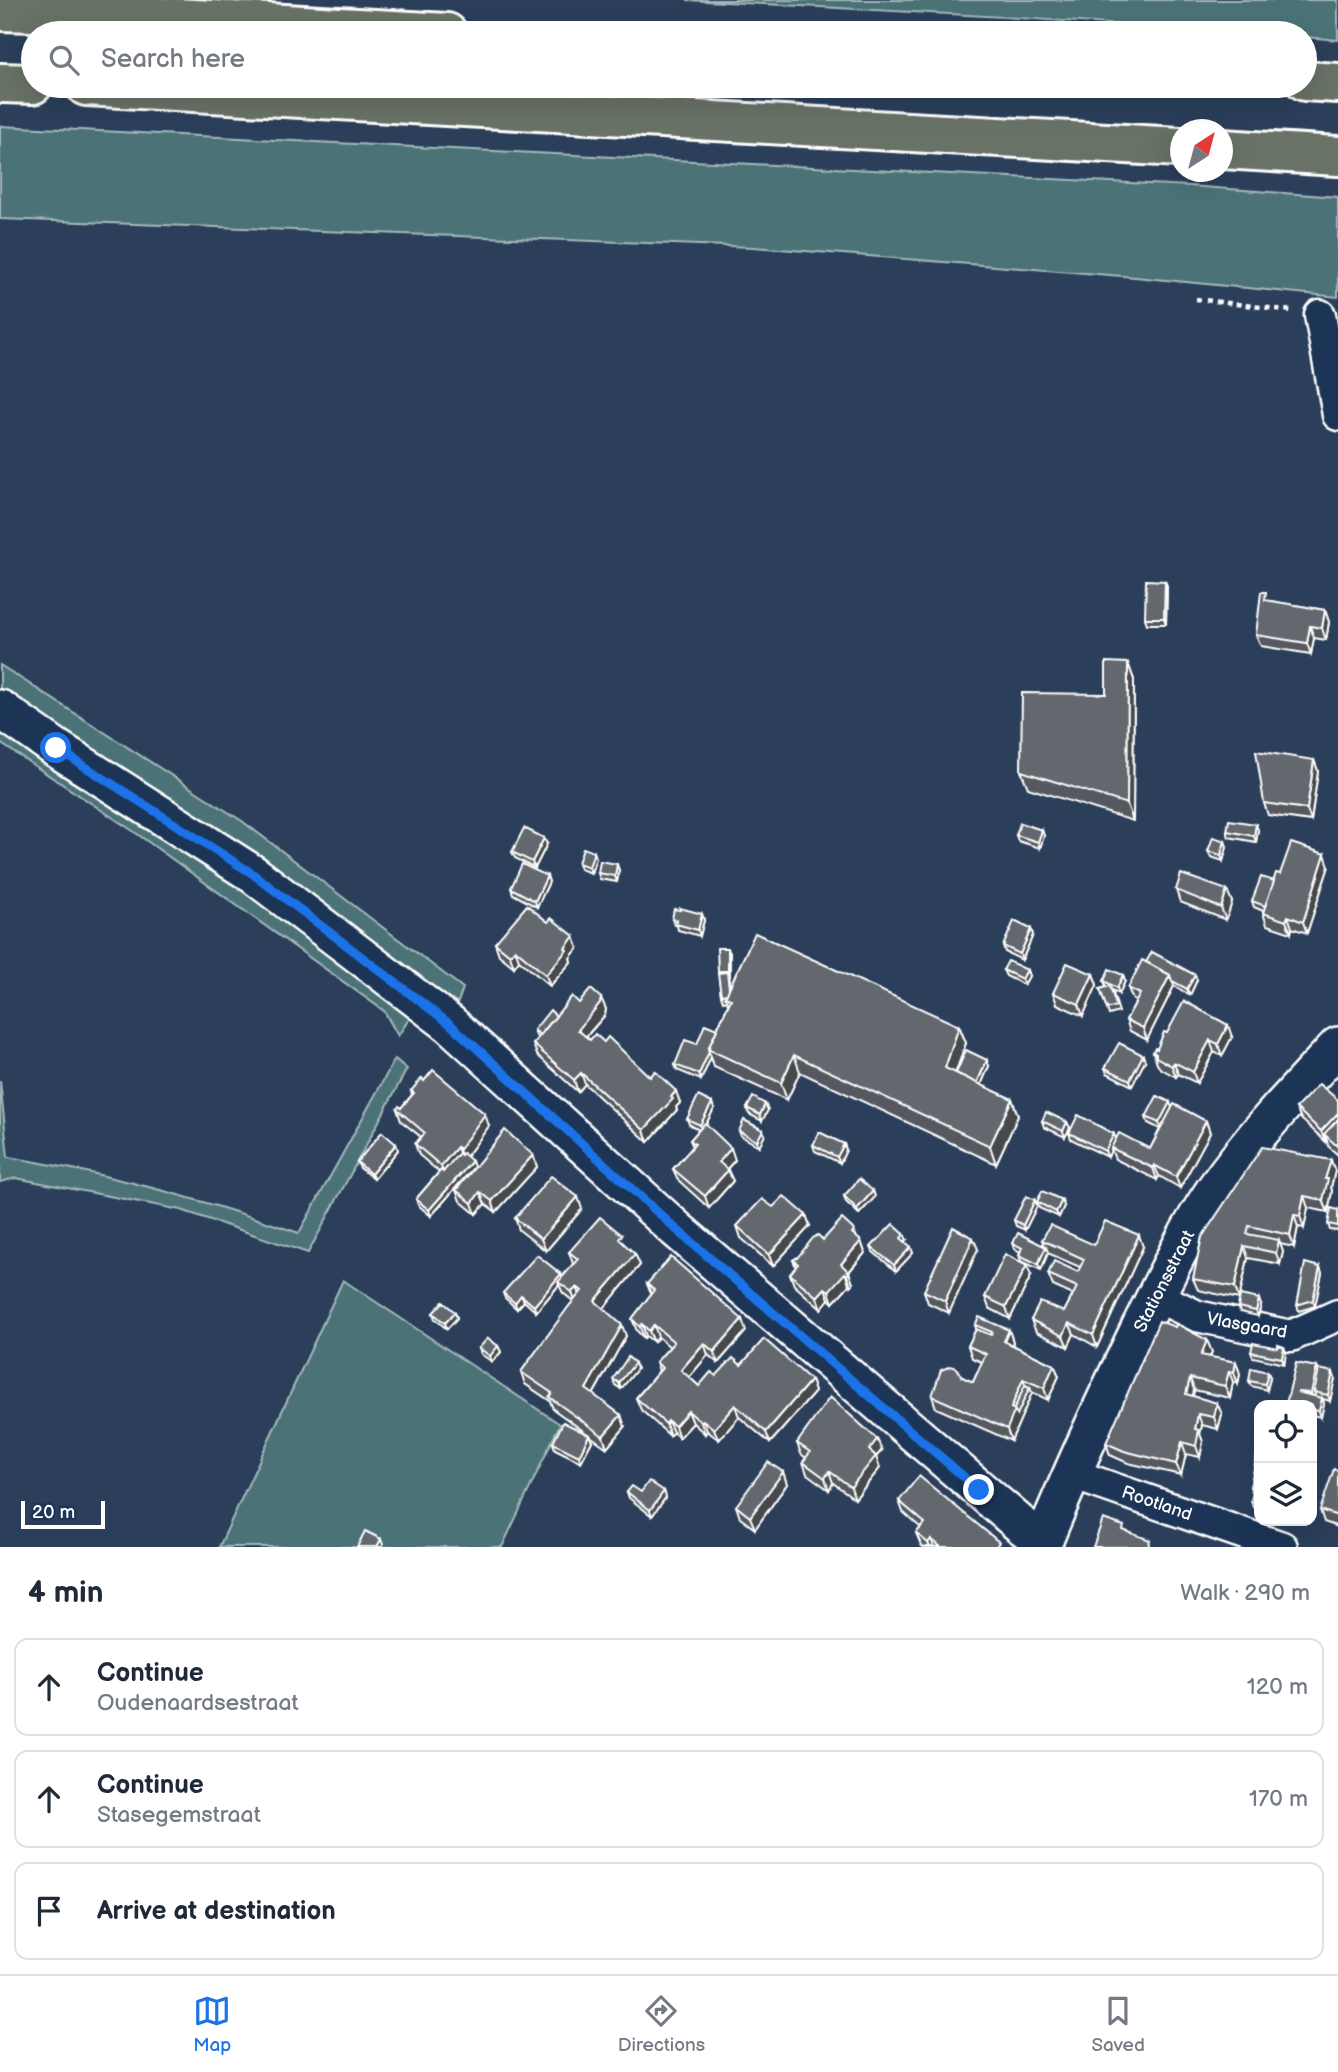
<!DOCTYPE html>
<meta charset="utf-8">
<style>
body{margin:0;font-family:"Balsamiq Sans",sans-serif;background:#f2f2f3;color:#1f2937}
.controls{position:absolute;right:21px;bottom:21px;display:grid;overflow:hidden;border-radius:14px;box-shadow:0 7px 28px #0002}
.controls button{width:63px;height:63px;display:grid;place-items:center;padding:0;border:0;border-bottom:2px solid #e0e1e3;background:#fff;color:#1f2937;font:35px sans-serif}
.compass{position:absolute;left:1170px;top:119px;width:63px;height:63px;border-radius:50%;background:#fff;box-shadow:0 7px 28px #0002;rotate:36deg}
.scale{position:absolute;left:21px;bottom:18px;width:84px;box-sizing:border-box;padding-left:7px;border:4px solid #fff;border-top:0;font-size:19px;line-height:24px;white-space:nowrap;color:#fff;-webkit-text-stroke:5px #1d3557;paint-order:stroke}
.stop{position:absolute;width:21px;height:21px;margin:-16px;border:5px solid #1a73e8;border-radius:50%;background:#fff}
.stop.end{background:#1a73e8;border-color:#fff;box-shadow:0 2px 7px #0008}
.list{margin:0;padding:0;list-style:none}
h2{display:flex;justify-content:space-between;align-items:center;height:91px;margin:0;padding:0 28px;font-size:30px}
h2 small{font-size:23px;font-weight:400;color:#747a83}
.list li{display:grid;grid-template-columns:46px 1fr auto;gap:21px;align-items:center;box-sizing:border-box;height:98px;margin:0 14px 14px;padding:0 14px;border:2px solid #e0e1e3;border-radius:14px}
.list b{display:block;font-size:26px;white-space:nowrap}
.list p{margin:0;font-size:23px;white-space:nowrap;color:#747a83}
.list em{font-size:23px;font-style:normal;color:#747a83}
.icon{flex:none;width:38px;height:38px;fill:none;stroke:currentColor;stroke-width:2;stroke-linecap:round;stroke-linejoin:round}
.map{position:relative;flex:none;width:1338px;height:1547px;overflow:hidden}
.search{position:absolute;background:#fff;box-shadow:0 7px 28px #0002;left:21px;right:21px;top:21px;height:77px;display:flex;align-items:center;gap:18px;box-sizing:border-box;padding:0 24px;border-radius:38px;color:#747a83;font-size:26px}
.sheet{height:427px;background:#fff}
nav{display:flex;justify-content:space-around;align-items:center;box-sizing:border-box;height:98px;border-top:2px solid #e0e1e3;background:#fff;font-size:19px;color:#747a83}
nav a{display:grid;justify-items:center;gap:4px}
nav .on{color:#1a73e8}
.map>svg:first-child{display:block}
.green{fill:#4b7377;stroke:#a5b9bb;stroke-width:2}
.lines{fill:none;stroke-linecap:round;stroke-linejoin:round}
.minor-casing{stroke:#fff;stroke-width:35}
.tertiary-casing{stroke:#fff;stroke-width:42}
.motorway-casing{stroke:#fff;stroke-width:44}
.path{stroke:#fff;stroke-width:4.5;stroke-dasharray:5 5;stroke-linecap:butt}
.minor{stroke:#1d3557;stroke-width:30}
.tertiary{stroke:#1d3557;stroke-width:37}
.motorway{stroke:#697266;stroke-width:38}
.wall{fill:#54595e;stroke:#fff;stroke-width:2}
.shaded-wall{fill:#45484c;stroke:#fff;stroke-width:2}
.building{fill:#62676d;stroke:#fff;stroke-width:2}
.route{stroke:#1a73e8;stroke-width:9}
.labels{text-anchor:middle;stroke-width:5;stroke-linejoin:round;paint-order:stroke}
.street-label{font-size:18px;fill:#fff;stroke:#1d3557}
</style>
<div class="map">
<svg width="1338" height="1547" viewBox="0 0 1338 1547">
<rect width="100%" height="100%" fill="#2b3f5b"/>
<filter id="ink" filterUnits="userSpaceOnUse"><feTurbulence type="fractalNoise" baseFrequency=".0143" numOctaves="2"/><feDisplacementMap in="SourceGraphic" scale="14" xChannelSelector="R" yChannelSelector="G"/><feConvolveMatrix kernelMatrix="1 2 1 2 8 2 1 2 1" color-interpolation-filters="sRGB"/></filter>
<g filter="url(#ink)">
<g class="green">
<path d="M 687,0 L 1338,0 L 1338,40 L 1305,37 L 1305,33 L 1244,33 L 1004,17 Z"/>
<path d="M 0,126 L 1189,186 L 1338,197 L 1338,297 L 1135,277 L 753,247 L 0,219 Z"/>
<path d="M 0,665 L 242,821 L 463,988 L 458,1002 L 430,993 L 31,713 L 0,690 Z"/>
<path d="M 0,724 L 117,799 L 408,1007 L 409,1019 L 398,1036 L 384,1011 L 133,831 L 0,743 Z"/>
<path d="M 395,1059 L 407,1069 L 308,1253 L 181,1210 L 16,1178 L 0,1182 L 0,1081 L 8,1157 C 106,1173 205,1200 299,1233 Z"/>
<path d="M 343,1280 L 560,1424 L 502,1547 L 219,1547 Z"/>
</g>
<g class="lines">
<g class="minor-casing">
<g id="minor">
<path d="M 1320,315 L 1338,415"/>
<path d="M 1156,1296 L 1197,1316 L 1291,1336 L 1338,1315"/>
<path d="M 1072,1474 L 1282,1547"/>
</g>
</g>
<g class="tertiary-casing">
<g id="tertiary">
<path d="M 0,709 L 56,748 L 253,874 L 450,1024 L 676,1229 L 1020,1524 L 1043,1541"/>
<path d="M 1041,1547 C 1071,1473 1105,1400 1140,1328 C 1164,1280 1186,1232 1216,1188 C 1252,1137 1295,1092 1338,1046"/>
</g>
</g>
<g class="motorway-casing">
<g id="motorway">
<path d="M 0,11 L 103,14 L 447,33"/>
<path d="M 1305,81 L 1338,83"/>
<path d="M 0,83 L 33,84"/>
<path d="M 86,86 L 1180,147"/>
<path d="M 1222,149 L 1338,156"/>
</g>
</g>
<path class="path" d="M 1196,299 L 1293,311"/>
<use href="#minor" class="minor"/>
<use href="#tertiary" class="tertiary"/>
<use href="#motorway" class="motorway"/>
</g>
<g class="wall">
<path d="M 1165,581 L 1167,586 L 1166,624 L 1147,624 L 1145,618 Z"/>
<path d="M 1269,601 L 1325,610 L 1329,622 L 1326,640 L 1314,638 L 1311,654 L 1261,646 L 1256,635 Z"/>
<path d="M 1128,663 L 1134,680 L 1133,821 L 1028,788 L 1021,771 L 1106,694 Z"/>
<path d="M 1314,760 L 1318,771 L 1311,821 L 1268,815 L 1264,803 Z"/>
<path d="M 1042,830 L 1044,836 L 1040,848 L 1018,841 L 1016,835 Z"/>
<path d="M 1258,830 L 1256,842 L 1229,837 L 1227,831 Z"/>
<path d="M 1225,841 L 1227,847 L 1223,861 L 1211,857 L 1208,851 Z"/>
<path d="M 547,844 L 535,868 L 515,858 L 512,852 Z"/>
<path d="M 594,852 L 596,858 L 591,873 L 580,869 L 578,863 Z"/>
<path d="M 1329,866 L 1307,933 L 1292,928 L 1291,933 L 1267,925 L 1263,913 L 1263,911 L 1254,907 L 1252,901 L 1280,874 Z"/>
<path d="M 619,870 L 617,882 L 600,879 L 598,873 Z"/>
<path d="M 547,876 L 549,882 L 537,907 L 513,894 L 511,888 Z"/>
<path d="M 1176,890 L 1232,902 L 1226,920 L 1180,902 Z"/>
<path d="M 702,914 L 704,920 L 700,936 L 678,930 L 677,925 L 674,925 L 672,919 Z"/>
<path d="M 1031,929 L 1033,935 L 1022,960 L 1005,952 L 1003,946 Z"/>
<path d="M 495,943 L 578,948 L 570,958 L 571,962 L 550,986 L 519,960 L 514,967 L 499,955 Z"/>
<path d="M 730,954 L 730,977 L 729,977 L 730,986 L 959,1026 L 966,1043 L 955,1073 L 989,1066 L 981,1085 L 1012,1099 L 1018,1116 L 996,1164 L 800,1072 L 787,1100 L 714,1067 L 711,1057 L 701,1080 L 677,1070 L 675,1065 L 697,1044 L 717,1029 L 728,1005 L 727,1000 L 723,1001 L 721,995 L 718,971 Z"/>
<path d="M 1146,962 L 1195,975 L 1197,980 L 1190,995 L 1174,986 L 1147,1040 L 1130,1031 L 1126,1020 L 1136,1001 L 1133,1000 L 1128,988 Z"/>
<path d="M 1003,970 L 1027,970 L 1029,976 L 1024,985 L 1006,976 Z"/>
<path d="M 1093,974 L 1097,985 L 1083,1016 L 1057,1004 L 1053,993 Z"/>
<path d="M 1104,981 L 1125,981 L 1119,994 L 1112,990 L 1119,1012 L 1109,1015 L 1100,989 L 1106,987 Z"/>
<path d="M 579,1003 L 606,1009 L 605,1015 L 586,1037 L 590,1040 L 604,1042 L 650,1077 L 680,1103 L 676,1107 L 677,1110 L 648,1142 L 585,1084 L 578,1092 L 537,1055 L 533,1044 L 538,1037 L 536,1036 L 534,1030 Z"/>
<path d="M 1167,1033 L 1232,1037 L 1222,1056 L 1214,1052 L 1197,1083 L 1178,1074 L 1176,1077 L 1160,1068 L 1157,1064 L 1153,1052 L 1157,1049 Z"/>
<path d="M 1145,1061 L 1132,1086 L 1107,1073 L 1105,1068 Z"/>
<path d="M 411,1091 L 489,1126 L 467,1156 L 474,1167 L 431,1216 L 418,1205 L 416,1199 L 439,1172 L 419,1155 L 415,1144 L 421,1137 L 401,1121 L 397,1109 L 401,1108 L 412,1095 Z"/>
<path d="M 1338,1100 L 1338,1155 L 1328,1146 L 1327,1141 L 1326,1142 L 1301,1119 L 1296,1108 Z"/>
<path d="M 712,1103 L 714,1109 L 706,1124 L 735,1160 L 727,1169 L 733,1181 L 709,1208 L 678,1180 L 673,1169 L 693,1147 L 690,1140 L 699,1130 L 689,1124 L 687,1119 Z"/>
<path d="M 765,1104 L 768,1110 L 762,1121 L 749,1114 L 747,1108 Z"/>
<path d="M 1172,1108 L 1206,1121 L 1210,1133 L 1180,1188 L 1159,1176 L 1157,1180 L 1115,1159 L 1111,1149 L 1108,1157 L 1071,1139 L 1069,1133 L 1116,1138 L 1150,1149 L 1160,1129 L 1148,1123 L 1146,1117 Z"/>
<path d="M 1042,1121 L 1067,1122 L 1070,1128 L 1065,1137 L 1044,1127 Z"/>
<path d="M 739,1131 L 765,1135 L 759,1146 L 741,1136 Z"/>
<path d="M 396,1144 L 398,1150 L 374,1179 L 360,1168 L 357,1162 Z"/>
<path d="M 844,1144 L 846,1150 L 840,1163 L 815,1151 L 813,1145 Z"/>
<path d="M 533,1155 L 537,1167 L 496,1212 L 485,1204 L 476,1214 L 460,1201 L 456,1190 Z"/>
<path d="M 1335,1171 L 1331,1187 L 1332,1191 L 1328,1212 L 1308,1208 L 1304,1228 L 1298,1227 L 1294,1247 L 1280,1244 L 1283,1252 L 1280,1264 L 1248,1258 L 1239,1299 L 1198,1290 L 1193,1279 L 1202,1237 Z"/>
<path d="M 873,1191 L 875,1197 L 859,1214 L 846,1202 L 844,1196 Z"/>
<path d="M 1037,1202 L 1064,1206 L 1059,1217 L 1039,1208 Z"/>
<path d="M 1037,1206 L 1025,1230 L 1016,1226 L 1014,1220 Z"/>
<path d="M 773,1207 L 806,1215 L 810,1226 L 773,1266 L 741,1238 L 737,1226 Z"/>
<path d="M 582,1209 L 546,1251 L 519,1230 L 515,1218 Z"/>
<path d="M 1338,1210 L 1338,1231 L 1330,1230 L 1328,1224 Z"/>
<path d="M 854,1230 L 857,1238 L 861,1241 L 865,1253 L 849,1272 L 853,1284 L 851,1286 L 849,1285 L 833,1303 L 829,1299 L 821,1309 L 794,1285 L 790,1274 L 796,1267 L 793,1260 L 823,1240 Z"/>
<path d="M 907,1240 L 905,1242 L 913,1253 L 896,1271 L 873,1252 L 871,1247 Z"/>
<path d="M 1042,1240 L 1094,1245 L 1143,1247 L 1097,1347 L 1074,1334 L 1068,1347 L 1036,1332 L 1031,1320 L 1064,1312 L 1073,1295 L 1053,1286 L 1048,1274 L 1078,1272 L 1080,1267 L 1048,1253 L 1041,1270 L 1021,1261 L 1019,1255 L 1020,1252 L 1015,1249 L 1013,1243 L 1044,1246 Z"/>
<path d="M 625,1245 L 635,1254 L 640,1265 L 603,1308 L 626,1336 L 593,1395 L 621,1415 L 625,1427 L 607,1448 L 553,1409 L 550,1401 L 525,1384 L 521,1372 L 573,1301 L 563,1293 L 559,1285 L 536,1312 L 524,1301 L 517,1309 L 505,1298 L 503,1293 L 561,1274 L 562,1277 L 573,1264 L 569,1252 Z"/>
<path d="M 978,1249 L 949,1313 L 928,1303 L 924,1291 Z"/>
<path d="M 1320,1267 L 1322,1273 L 1315,1306 L 1299,1311 L 1297,1305 Z"/>
<path d="M 1031,1276 L 1010,1319 L 989,1308 L 985,1297 Z"/>
<path d="M 647,1284 L 746,1331 L 718,1363 L 708,1355 L 689,1377 L 699,1386 L 716,1376 L 741,1365 L 811,1380 L 815,1392 L 770,1443 L 739,1417 L 719,1440 L 707,1431 L 705,1434 L 693,1423 L 679,1438 L 673,1432 L 670,1436 L 641,1410 L 636,1398 L 659,1371 L 656,1362 L 670,1347 L 658,1337 L 654,1342 L 646,1336 L 644,1338 L 637,1331 L 632,1319 L 651,1294 Z"/>
<path d="M 1261,1305 L 1258,1316 L 1240,1312 L 1238,1307 Z"/>
<path d="M 455,1312 L 457,1318 L 447,1329 L 435,1319 L 433,1313 Z"/>
<path d="M 975,1325 L 1009,1330 L 1013,1342 L 1012,1345 L 1054,1365 L 1059,1376 L 1048,1400 L 1032,1392 L 1011,1441 L 936,1408 L 932,1396 L 962,1377 L 973,1382 L 982,1362 L 972,1358 L 968,1346 L 976,1329 Z"/>
<path d="M 498,1346 L 501,1352 L 492,1362 L 481,1354 L 479,1348 Z"/>
<path d="M 1284,1347 L 1286,1353 L 1284,1364 L 1253,1357 L 1251,1352 Z"/>
<path d="M 1212,1352 L 1210,1357 L 1236,1362 L 1240,1374 L 1238,1384 L 1233,1382 L 1230,1398 L 1194,1390 L 1193,1396 L 1222,1414 L 1218,1429 L 1202,1425 L 1200,1434 L 1203,1442 L 1200,1457 L 1186,1454 L 1181,1475 L 1128,1463 L 1110,1455 L 1106,1443 Z"/>
<path d="M 1317,1367 L 1318,1371 L 1335,1378 L 1330,1401 L 1323,1399 L 1324,1404 L 1321,1417 L 1312,1415 L 1312,1405 L 1286,1404 Z"/>
<path d="M 637,1369 L 621,1389 L 615,1385 L 613,1379 Z"/>
<path d="M 1270,1377 L 1267,1390 L 1251,1386 L 1249,1381 Z"/>
<path d="M 1259,1440 L 1259,1508 L 1253,1507 L 1251,1501 L 1253,1493 L 1250,1487 L 1256,1464 L 1255,1462 L 1258,1453 L 1257,1448 Z"/>
<path d="M 592,1441 L 581,1462 L 555,1449 L 553,1443 Z"/>
<path d="M 797,1443 L 882,1450 L 876,1457 L 880,1468 L 855,1499 L 833,1483 L 829,1490 L 807,1474 L 803,1462 L 806,1458 L 801,1454 Z"/>
<path d="M 1338,1470 L 1338,1527 L 1324,1522 L 1320,1510 Z"/>
<path d="M 783,1472 L 787,1484 L 755,1529 L 740,1518 L 736,1506 Z"/>
<path d="M 664,1491 L 666,1497 L 652,1516 L 629,1498 L 627,1492 Z"/>
<path d="M 899,1501 L 1000,1547 L 923,1547 L 921,1545 L 916,1533 L 921,1528 L 903,1512 Z"/>
</g>
<g class="shaded-wall">
<path d="M 1165,581 L 1167,586 L 1166,624 L 1164,618 Z"/>
<path d="M 1325,610 L 1329,622 L 1326,640 L 1322,628 Z"/>
<path d="M 1310,626 L 1314,638 L 1311,654 L 1307,643 Z"/>
<path d="M 1128,663 L 1134,680 L 1133,821 L 1127,804 Z"/>
<path d="M 1314,760 L 1318,771 L 1311,821 L 1307,809 Z"/>
<path d="M 1256,824 L 1258,830 L 1256,842 L 1254,836 Z"/>
<path d="M 1042,830 L 1044,836 L 1040,848 L 1038,842 Z"/>
<path d="M 544,838 L 547,844 L 535,868 L 532,862 Z"/>
<path d="M 1225,841 L 1227,847 L 1223,861 L 1221,855 Z"/>
<path d="M 594,852 L 596,858 L 591,873 L 589,867 Z"/>
<path d="M 1325,854 L 1329,866 L 1307,933 L 1303,922 Z"/>
<path d="M 617,864 L 619,870 L 617,882 L 615,876 Z"/>
<path d="M 547,876 L 549,882 L 537,907 L 535,901 Z"/>
<path d="M 1227,890 L 1232,902 L 1226,920 L 1221,908 Z"/>
<path d="M 702,914 L 704,920 L 700,936 L 698,930 Z"/>
<path d="M 1288,916 L 1292,928 L 1291,933 L 1286,921 Z"/>
<path d="M 1031,929 L 1033,935 L 1022,960 L 1020,954 Z"/>
<path d="M 574,936 L 578,948 L 570,958 L 571,962 L 550,986 L 546,975 Z"/>
<path d="M 728,948 L 730,954 L 730,977 L 728,971 Z"/>
<path d="M 515,949 L 519,960 L 514,967 L 510,955 Z"/>
<path d="M 1027,970 L 1029,976 L 1024,985 L 1022,979 Z"/>
<path d="M 1093,974 L 1097,985 L 1083,1016 L 1079,1004 Z"/>
<path d="M 1123,975 L 1125,981 L 1119,994 L 1117,988 Z"/>
<path d="M 1170,975 L 1174,986 L 1147,1040 L 1143,1028 Z"/>
<path d="M 1195,975 L 1197,980 L 1190,995 L 1187,989 Z"/>
<path d="M 601,998 L 606,1009 L 605,1015 L 582,1041 L 578,1030 Z"/>
<path d="M 1228,1025 L 1232,1037 L 1222,1056 L 1218,1044 Z"/>
<path d="M 959,1026 L 966,1043 L 951,1085 L 945,1068 Z"/>
<path d="M 1210,1040 L 1214,1052 L 1197,1083 L 1193,1072 Z"/>
<path d="M 709,1052 L 711,1057 L 701,1080 L 699,1074 Z"/>
<path d="M 794,1055 L 800,1072 L 787,1100 L 781,1083 Z"/>
<path d="M 1143,1055 L 1145,1061 L 1132,1086 L 1130,1080 Z"/>
<path d="M 987,1060 L 989,1066 L 976,1097 L 974,1091 Z"/>
<path d="M 1174,1062 L 1178,1074 L 1176,1077 L 1172,1066 Z"/>
<path d="M 581,1073 L 585,1084 L 578,1092 L 574,1080 Z"/>
<path d="M 676,1091 L 680,1103 L 676,1107 L 677,1110 L 648,1142 L 644,1130 Z"/>
<path d="M 1012,1099 L 1018,1116 L 996,1164 L 990,1146 Z"/>
<path d="M 1170,1102 L 1172,1108 L 1161,1129 L 1159,1123 Z"/>
<path d="M 712,1103 L 714,1109 L 702,1131 L 700,1125 Z"/>
<path d="M 765,1104 L 768,1110 L 762,1121 L 760,1115 Z"/>
<path d="M 1338,1113 L 1338,1129 L 1324,1134 L 1327,1141 L 1326,1142 L 1321,1131 Z"/>
<path d="M 485,1114 L 489,1126 L 463,1161 L 459,1149 Z"/>
<path d="M 1206,1121 L 1210,1133 L 1180,1188 L 1176,1177 Z"/>
<path d="M 1067,1122 L 1070,1128 L 1065,1137 L 1063,1131 Z"/>
<path d="M 763,1130 L 765,1135 L 759,1146 L 757,1141 Z"/>
<path d="M 1114,1134 L 1116,1139 L 1108,1157 L 1105,1151 Z"/>
<path d="M 396,1144 L 398,1150 L 374,1179 L 371,1174 Z"/>
<path d="M 844,1144 L 846,1150 L 840,1163 L 837,1157 Z"/>
<path d="M 457,1147 L 461,1159 L 445,1177 L 441,1166 Z"/>
<path d="M 731,1148 L 735,1160 L 723,1173 L 719,1162 Z"/>
<path d="M 533,1155 L 537,1167 L 496,1212 L 492,1201 Z"/>
<path d="M 1331,1160 L 1335,1171 L 1331,1187 L 1332,1191 L 1328,1212 L 1323,1200 L 1325,1179 Z"/>
<path d="M 472,1161 L 474,1167 L 431,1216 L 429,1210 Z"/>
<path d="M 1154,1165 L 1159,1176 L 1157,1180 L 1153,1168 Z"/>
<path d="M 728,1170 L 733,1181 L 709,1208 L 705,1196 Z"/>
<path d="M 873,1191 L 875,1197 L 859,1214 L 857,1209 Z"/>
<path d="M 480,1192 L 485,1204 L 476,1214 L 472,1203 Z"/>
<path d="M 1304,1196 L 1308,1208 L 1304,1228 L 1300,1216 Z"/>
<path d="M 578,1197 L 582,1209 L 546,1251 L 541,1239 Z"/>
<path d="M 1035,1200 L 1037,1206 L 1025,1230 L 1023,1225 Z"/>
<path d="M 1062,1200 L 1064,1206 L 1059,1217 L 1056,1212 Z"/>
<path d="M 806,1215 L 810,1226 L 773,1266 L 769,1255 Z"/>
<path d="M 1294,1215 L 1298,1227 L 1294,1247 L 1290,1235 Z"/>
<path d="M 904,1234 L 907,1240 L 903,1244 L 901,1238 Z"/>
<path d="M 1139,1235 L 1143,1247 L 1097,1347 L 1093,1335 Z"/>
<path d="M 973,1238 L 978,1249 L 949,1313 L 945,1301 Z"/>
<path d="M 1279,1240 L 1283,1252 L 1280,1264 L 1276,1253 Z"/>
<path d="M 861,1241 L 865,1253 L 846,1275 L 849,1285 L 833,1303 L 829,1291 L 841,1264 Z"/>
<path d="M 1244,1246 L 1248,1258 L 1239,1299 L 1235,1287 Z"/>
<path d="M 911,1247 L 913,1253 L 896,1271 L 894,1265 Z"/>
<path d="M 1046,1247 L 1048,1252 L 1041,1270 L 1038,1264 Z"/>
<path d="M 635,1254 L 640,1265 L 600,1313 L 595,1301 Z"/>
<path d="M 1027,1265 L 1031,1276 L 1010,1319 L 1006,1307 Z"/>
<path d="M 1320,1267 L 1322,1273 L 1315,1306 L 1313,1300 Z"/>
<path d="M 849,1272 L 853,1284 L 851,1286 L 847,1275 Z"/>
<path d="M 561,1274 L 563,1280 L 558,1282 L 559,1285 L 536,1312 L 534,1306 Z"/>
<path d="M 577,1287 L 581,1298 L 576,1304 L 572,1292 Z"/>
<path d="M 825,1288 L 829,1299 L 821,1309 L 817,1297 Z"/>
<path d="M 521,1295 L 524,1301 L 517,1309 L 515,1303 Z"/>
<path d="M 1259,1299 L 1261,1305 L 1258,1316 L 1256,1311 Z"/>
<path d="M 455,1312 L 457,1318 L 447,1329 L 445,1323 Z"/>
<path d="M 742,1319 L 746,1331 L 718,1363 L 714,1352 Z"/>
<path d="M 1069,1323 L 1074,1334 L 1068,1347 L 1063,1336 Z"/>
<path d="M 642,1324 L 646,1336 L 644,1338 L 640,1327 Z"/>
<path d="M 622,1325 L 626,1336 L 590,1400 L 586,1389 Z"/>
<path d="M 654,1325 L 658,1337 L 654,1342 L 649,1331 Z"/>
<path d="M 1009,1330 L 1013,1342 L 1008,1353 L 1004,1341 Z"/>
<path d="M 1207,1340 L 1212,1352 L 1205,1366 L 1201,1355 Z"/>
<path d="M 704,1343 L 708,1355 L 685,1382 L 681,1370 Z"/>
<path d="M 498,1346 L 501,1352 L 492,1362 L 490,1356 Z"/>
<path d="M 1284,1347 L 1286,1353 L 1284,1364 L 1282,1358 Z"/>
<path d="M 1236,1362 L 1240,1374 L 1238,1384 L 1234,1372 Z"/>
<path d="M 635,1363 L 637,1369 L 621,1389 L 619,1383 Z"/>
<path d="M 1054,1365 L 1059,1376 L 1048,1400 L 1044,1388 Z"/>
<path d="M 1317,1367 L 1319,1373 L 1314,1392 L 1315,1394 L 1314,1399 L 1311,1393 Z"/>
<path d="M 1229,1371 L 1233,1382 L 1230,1398 L 1225,1386 Z"/>
<path d="M 1268,1372 L 1270,1377 L 1267,1390 L 1265,1384 Z"/>
<path d="M 1333,1372 L 1335,1378 L 1330,1401 L 1328,1395 Z"/>
<path d="M 1190,1378 L 1194,1390 L 1190,1406 L 1186,1394 Z"/>
<path d="M 1023,1379 L 1027,1390 L 1030,1387 L 1032,1393 L 1011,1441 L 1007,1429 L 1011,1408 Z"/>
<path d="M 811,1380 L 815,1392 L 770,1443 L 766,1432 Z"/>
<path d="M 1322,1398 L 1324,1404 L 1321,1417 L 1319,1411 Z"/>
<path d="M 1217,1403 L 1222,1414 L 1218,1429 L 1214,1417 Z"/>
<path d="M 735,1405 L 739,1417 L 719,1440 L 714,1429 Z"/>
<path d="M 688,1411 L 693,1423 L 679,1438 L 675,1426 Z"/>
<path d="M 1198,1414 L 1202,1425 L 1200,1434 L 1203,1442 L 1200,1457 L 1196,1446 L 1195,1429 Z"/>
<path d="M 621,1415 L 625,1427 L 607,1448 L 603,1436 Z"/>
<path d="M 703,1420 L 707,1431 L 705,1434 L 701,1422 Z"/>
<path d="M 668,1421 L 673,1432 L 670,1436 L 666,1424 Z"/>
<path d="M 589,1435 L 592,1441 L 581,1462 L 579,1456 Z"/>
<path d="M 877,1439 L 882,1450 L 876,1457 L 880,1468 L 855,1499 L 851,1487 L 869,1450 Z"/>
<path d="M 1182,1442 L 1186,1454 L 1181,1475 L 1176,1464 Z"/>
<path d="M 829,1471 L 833,1483 L 829,1490 L 825,1478 Z"/>
<path d="M 783,1472 L 787,1484 L 755,1529 L 750,1517 Z"/>
<path d="M 664,1491 L 666,1497 L 652,1516 L 650,1510 Z"/>
<path d="M 381,1539 L 383,1545 L 382,1547 L 377,1547 Z"/>
<path d="M 931,1539 L 934,1547 L 930,1547 L 928,1543 Z"/>
</g>
<g class="building">
<path d="M 1146,580 L 1165,581 L 1164,618 L 1145,618 Z"/>
<path d="M 1261,592 L 1266,592 L 1265,600 L 1325,610 L 1322,628 L 1310,626 L 1307,643 L 1256,635 Z"/>
<path d="M 1106,662 L 1128,663 L 1127,804 L 1021,771 L 1022,693 L 1106,694 Z"/>
<path d="M 1256,751 L 1314,760 L 1307,809 L 1264,803 Z"/>
<path d="M 1229,820 L 1256,824 L 1254,836 L 1227,831 Z"/>
<path d="M 1020,823 L 1042,830 L 1038,842 L 1016,835 Z"/>
<path d="M 524,828 L 544,838 L 532,862 L 512,852 Z"/>
<path d="M 1213,837 L 1225,841 L 1221,855 L 1208,851 Z"/>
<path d="M 1291,843 L 1325,854 L 1303,922 L 1288,916 L 1286,921 L 1263,913 L 1276,873 L 1280,874 Z"/>
<path d="M 583,848 L 594,852 L 589,867 L 578,863 Z"/>
<path d="M 600,861 L 617,864 L 615,876 L 598,873 Z"/>
<path d="M 522,864 L 547,876 L 535,901 L 511,888 Z"/>
<path d="M 1181,874 L 1227,890 L 1221,908 L 1176,890 Z"/>
<path d="M 1261,877 L 1274,881 L 1265,906 L 1252,901 Z"/>
<path d="M 527,905 L 548,922 L 551,918 L 574,936 L 565,948 L 567,950 L 546,975 L 515,949 L 510,955 L 495,943 Z"/>
<path d="M 680,908 L 702,914 L 698,930 L 676,924 L 677,920 L 672,919 L 674,909 L 680,910 Z"/>
<path d="M 1014,921 L 1031,929 L 1020,954 L 1003,946 Z"/>
<path d="M 755,933 L 959,1026 L 945,1068 L 1012,1099 L 990,1146 L 794,1055 L 781,1083 L 708,1049 L 731,999 L 725,997 Z"/>
<path d="M 717,948 L 728,948 L 728,971 L 718,971 Z"/>
<path d="M 1152,952 L 1195,975 L 1187,989 L 1172,981 L 1170,975 L 1146,962 Z"/>
<path d="M 1142,960 L 1170,975 L 1143,1028 L 1126,1020 L 1140,994 L 1128,988 Z"/>
<path d="M 1008,961 L 1027,970 L 1022,979 L 1003,970 Z"/>
<path d="M 1067,963 L 1093,974 L 1079,1004 L 1053,993 Z"/>
<path d="M 1109,969 L 1123,975 L 1117,988 L 1104,981 Z"/>
<path d="M 727,972 L 729,988 L 727,994 L 721,995 L 718,973 Z"/>
<path d="M 1110,986 L 1116,1006 L 1107,1009 L 1100,989 Z"/>
<path d="M 591,989 L 601,998 L 600,1003 L 578,1030 L 590,1040 L 595,1034 L 604,1042 L 608,1037 L 650,1077 L 655,1071 L 676,1091 L 671,1097 L 673,1099 L 644,1130 L 581,1073 L 574,1080 L 533,1044 L 572,996 L 579,1003 Z"/>
<path d="M 1184,1001 L 1228,1025 L 1218,1044 L 1210,1040 L 1193,1072 L 1174,1062 L 1172,1066 L 1156,1057 L 1156,1054 L 1153,1052 L 1155,1048 L 1157,1049 L 1164,1032 L 1167,1033 Z"/>
<path d="M 550,1010 L 556,1016 L 540,1035 L 534,1030 Z"/>
<path d="M 705,1024 L 717,1029 L 708,1049 L 709,1052 L 699,1074 L 675,1065 L 685,1040 L 697,1044 Z"/>
<path d="M 1119,1043 L 1143,1055 L 1130,1080 L 1105,1068 Z"/>
<path d="M 966,1050 L 987,1060 L 977,1083 L 956,1073 Z"/>
<path d="M 433,1070 L 485,1114 L 461,1147 L 459,1149 L 457,1147 L 441,1166 L 415,1144 L 425,1133 L 397,1109 L 399,1106 L 401,1108 L 414,1093 L 411,1091 L 422,1078 L 424,1081 Z"/>
<path d="M 1319,1084 L 1338,1100 L 1338,1113 L 1321,1131 L 1296,1108 Z"/>
<path d="M 698,1096 L 712,1103 L 700,1125 L 687,1119 Z"/>
<path d="M 1157,1096 L 1170,1102 L 1159,1123 L 1146,1117 Z"/>
<path d="M 753,1097 L 765,1104 L 760,1115 L 747,1108 Z"/>
<path d="M 1174,1104 L 1206,1121 L 1176,1177 L 1154,1165 L 1153,1168 L 1111,1148 L 1119,1133 L 1150,1149 Z"/>
<path d="M 1046,1112 L 1067,1122 L 1063,1131 L 1042,1121 Z"/>
<path d="M 1078,1115 L 1114,1134 L 1105,1151 L 1069,1133 Z"/>
<path d="M 1338,1119 L 1338,1147 L 1324,1134 Z"/>
<path d="M 744,1120 L 763,1130 L 757,1141 L 739,1131 Z"/>
<path d="M 705,1123 L 731,1148 L 719,1162 L 728,1170 L 705,1196 L 673,1169 L 695,1144 L 690,1140 Z"/>
<path d="M 505,1130 L 533,1155 L 492,1201 L 480,1192 L 472,1203 L 456,1190 Z"/>
<path d="M 382,1132 L 396,1144 L 371,1174 L 357,1162 Z"/>
<path d="M 819,1132 L 844,1144 L 837,1157 L 813,1145 Z"/>
<path d="M 1262,1147 L 1331,1160 L 1325,1179 L 1328,1179 L 1323,1200 L 1304,1196 L 1300,1216 L 1294,1215 L 1290,1235 L 1249,1226 L 1247,1234 L 1279,1240 L 1276,1253 L 1244,1246 L 1235,1287 L 1193,1279 L 1202,1237 Z"/>
<path d="M 459,1153 L 461,1155 L 463,1153 L 472,1161 L 429,1210 L 416,1199 L 441,1170 L 443,1172 Z"/>
<path d="M 551,1176 L 578,1197 L 541,1239 L 515,1218 Z"/>
<path d="M 859,1179 L 873,1191 L 857,1209 L 844,1196 Z"/>
<path d="M 1042,1191 L 1062,1200 L 1056,1212 L 1037,1202 Z"/>
<path d="M 784,1196 L 806,1215 L 769,1255 L 737,1226 L 762,1199 L 773,1207 Z"/>
<path d="M 1026,1196 L 1035,1200 L 1023,1225 L 1014,1220 Z"/>
<path d="M 1331,1208 L 1338,1210 L 1338,1226 L 1328,1224 Z"/>
<path d="M 600,1217 L 622,1235 L 619,1239 L 635,1254 L 595,1301 L 622,1325 L 586,1389 L 621,1415 L 603,1436 L 549,1397 L 552,1393 L 521,1372 L 569,1306 L 582,1291 L 577,1287 L 572,1292 L 558,1282 L 578,1259 L 569,1252 Z"/>
<path d="M 842,1219 L 854,1230 L 852,1233 L 861,1241 L 841,1264 L 849,1272 L 847,1275 L 845,1273 L 829,1291 L 825,1288 L 817,1297 L 790,1274 L 798,1264 L 793,1260 L 797,1258 L 813,1238 L 818,1235 L 823,1240 Z"/>
<path d="M 1105,1221 L 1139,1235 L 1093,1335 L 1069,1323 L 1063,1336 L 1031,1320 L 1040,1302 L 1064,1312 L 1077,1287 L 1048,1274 L 1054,1261 L 1078,1272 L 1084,1259 L 1042,1240 L 1050,1225 L 1094,1245 Z"/>
<path d="M 893,1224 L 904,1234 L 901,1238 L 911,1247 L 894,1265 L 871,1247 Z"/>
<path d="M 953,1227 L 973,1238 L 945,1301 L 924,1291 Z"/>
<path d="M 1018,1233 L 1046,1247 L 1038,1264 L 1019,1255 L 1022,1248 L 1013,1243 Z"/>
<path d="M 1005,1254 L 1027,1265 L 1006,1307 L 985,1297 Z"/>
<path d="M 537,1255 L 561,1274 L 534,1306 L 521,1295 L 515,1303 L 503,1293 Z"/>
<path d="M 671,1257 L 742,1319 L 714,1352 L 704,1343 L 681,1370 L 699,1386 L 711,1372 L 716,1376 L 733,1358 L 741,1365 L 764,1339 L 811,1380 L 766,1432 L 735,1405 L 714,1429 L 703,1420 L 701,1422 L 688,1411 L 675,1426 L 668,1421 L 666,1424 L 636,1398 L 662,1368 L 656,1362 L 674,1342 L 654,1325 L 649,1331 L 642,1324 L 640,1327 L 632,1319 L 654,1290 L 647,1284 Z"/>
<path d="M 1305,1263 L 1320,1267 L 1313,1300 L 1297,1305 Z"/>
<path d="M 1240,1295 L 1259,1299 L 1256,1311 L 1238,1307 Z"/>
<path d="M 443,1302 L 455,1312 L 445,1323 L 433,1313 Z"/>
<path d="M 979,1317 L 1009,1330 L 1004,1341 L 1054,1365 L 1044,1388 L 1023,1379 L 1011,1408 L 1015,1410 L 1007,1429 L 932,1396 L 941,1370 L 951,1366 L 957,1368 L 962,1377 L 973,1382 L 986,1354 L 968,1346 L 976,1329 L 991,1335 L 992,1332 L 975,1325 Z"/>
<path d="M 1159,1321 L 1175,1327 L 1177,1324 L 1207,1340 L 1201,1355 L 1236,1362 L 1234,1372 L 1229,1371 L 1225,1386 L 1190,1378 L 1186,1394 L 1217,1403 L 1214,1417 L 1198,1414 L 1195,1429 L 1199,1430 L 1196,1446 L 1182,1442 L 1176,1464 L 1124,1451 L 1106,1443 Z"/>
<path d="M 488,1338 L 498,1346 L 490,1356 L 479,1348 Z"/>
<path d="M 1253,1343 L 1278,1348 L 1278,1345 L 1284,1347 L 1282,1358 L 1251,1352 Z"/>
<path d="M 628,1357 L 635,1363 L 619,1383 L 613,1379 Z"/>
<path d="M 1296,1363 L 1317,1367 L 1311,1393 L 1297,1392 L 1322,1398 L 1319,1411 L 1312,1410 L 1312,1405 L 1286,1404 Z"/>
<path d="M 1251,1368 L 1268,1372 L 1265,1384 L 1249,1381 Z"/>
<path d="M 1319,1369 L 1333,1372 L 1328,1395 L 1314,1392 Z"/>
<path d="M 1025,1385 L 1030,1387 L 1017,1415 L 1014,1409 Z"/>
<path d="M 830,1397 L 877,1439 L 869,1450 L 876,1456 L 851,1487 L 829,1471 L 825,1478 L 803,1462 L 810,1452 L 797,1443 Z"/>
<path d="M 563,1422 L 589,1435 L 579,1456 L 553,1443 Z"/>
<path d="M 1259,1451 L 1259,1464 L 1255,1462 Z"/>
<path d="M 768,1462 L 783,1472 L 750,1517 L 736,1506 Z"/>
<path d="M 1255,1464 L 1259,1465 L 1259,1503 L 1251,1501 L 1254,1488 L 1250,1487 Z"/>
<path d="M 1334,1469 L 1338,1470 L 1338,1516 L 1320,1510 Z"/>
<path d="M 919,1476 L 999,1542 L 996,1547 L 941,1547 L 931,1539 L 928,1543 L 916,1533 L 925,1523 L 899,1501 Z"/>
<path d="M 649,1481 L 664,1491 L 650,1510 L 627,1492 L 632,1486 L 641,1492 Z"/>
<path d="M 1103,1519 L 1124,1526 L 1123,1530 L 1150,1540 L 1148,1547 L 1093,1547 Z"/>
<path d="M 365,1531 L 381,1539 L 377,1547 L 357,1547 Z"/>
</g>
</g>
<g class="lines" filter="url(#ink)">
<path class="route" d="M 56,748 L 253,874 L 450,1024 L 676,1229 L 979,1490"/>
</g>
<g class="labels">
<g class="street-label">
<text transform="translate(1164 1281) rotate(-63)" y="6">Stationsstraat</text>
<text transform="translate(1247 1325) rotate(10)" y="6">Vlasgaard</text>
<text transform="translate(1157 1503) rotate(19)" y="6">Rootland</text>
</g>
</g>
</svg>
<div class="controls">
<button><svg class="icon" aria-label="locate" viewBox="0 0 24 24"><circle cx="12" cy="12" r="6"/><path d="M12 2v4M12 18v4M2 12h4M18 12h4"/></svg></button>
<button><svg class="icon" aria-label="layers" viewBox="0 0 24 24"><path d="M12 4l9 5-9 5-9-5zM3 14l9 5 9-5"/></svg></button>
</div>
<svg class="compass" viewBox="-18 -18 36 36"><path d="M0-13l5 13h-10z" fill="#e53935"/><path d="M0 13l5-13h-10z" fill="#747a83"/></svg>
<div class="scale">20 m</div>
<div class="stop" style="left:56px;top:748px"></div>
<div class="stop end" style="left:979px;top:1490px"></div>
<div class="search"><svg class="icon" aria-label="search" viewBox="0 0 24 24"><circle cx="10" cy="10" r="6"/><path d="M15 15l6 6"/></svg>Search here</div>
</div>
<section class="sheet">
<h2>4 min<small>Walk · 290 m</small></h2>
<ul class="list">
<li><svg class="icon" aria-label="ahead" viewBox="0 0 24 24"><path d="M12 20V5M6 11l6-6 6 6"/></svg><div><b>Continue</b><p>Oudenaardsestraat</p></div><em>120 m</em></li>
<li><svg class="icon" aria-label="ahead" viewBox="0 0 24 24"><path d="M12 20V5M6 11l6-6 6 6"/></svg><div><b>Continue</b><p>Stasegemstraat</p></div><em>170 m</em></li>
<li><svg class="icon" aria-label="arrive" viewBox="0 0 24 24"><path d="M6 21V4h12l-3 4 3 4H6"/></svg><div><b>Arrive at destination</b></div></li>
</ul>
</section>
<nav>
<a class="on"><svg class="icon" aria-label="map" viewBox="0 0 24 24"><path d="M3 6l6-2 6 2 6-2v14l-6 2-6-2-6 2zM9 4v14M15 6v14"/></svg>Map</a>
<a><svg class="icon" aria-label="directions" viewBox="0 0 24 24"><path d="M12 3l9 9-9 9-9-9zM9 14v-3h6M13 9l2 2-2 2"/></svg>Directions</a>
<a><svg class="icon" aria-label="saved" viewBox="0 0 24 24"><path d="M7 4h10v16l-5-4-5 4z"/></svg>Saved</a>
</nav>
